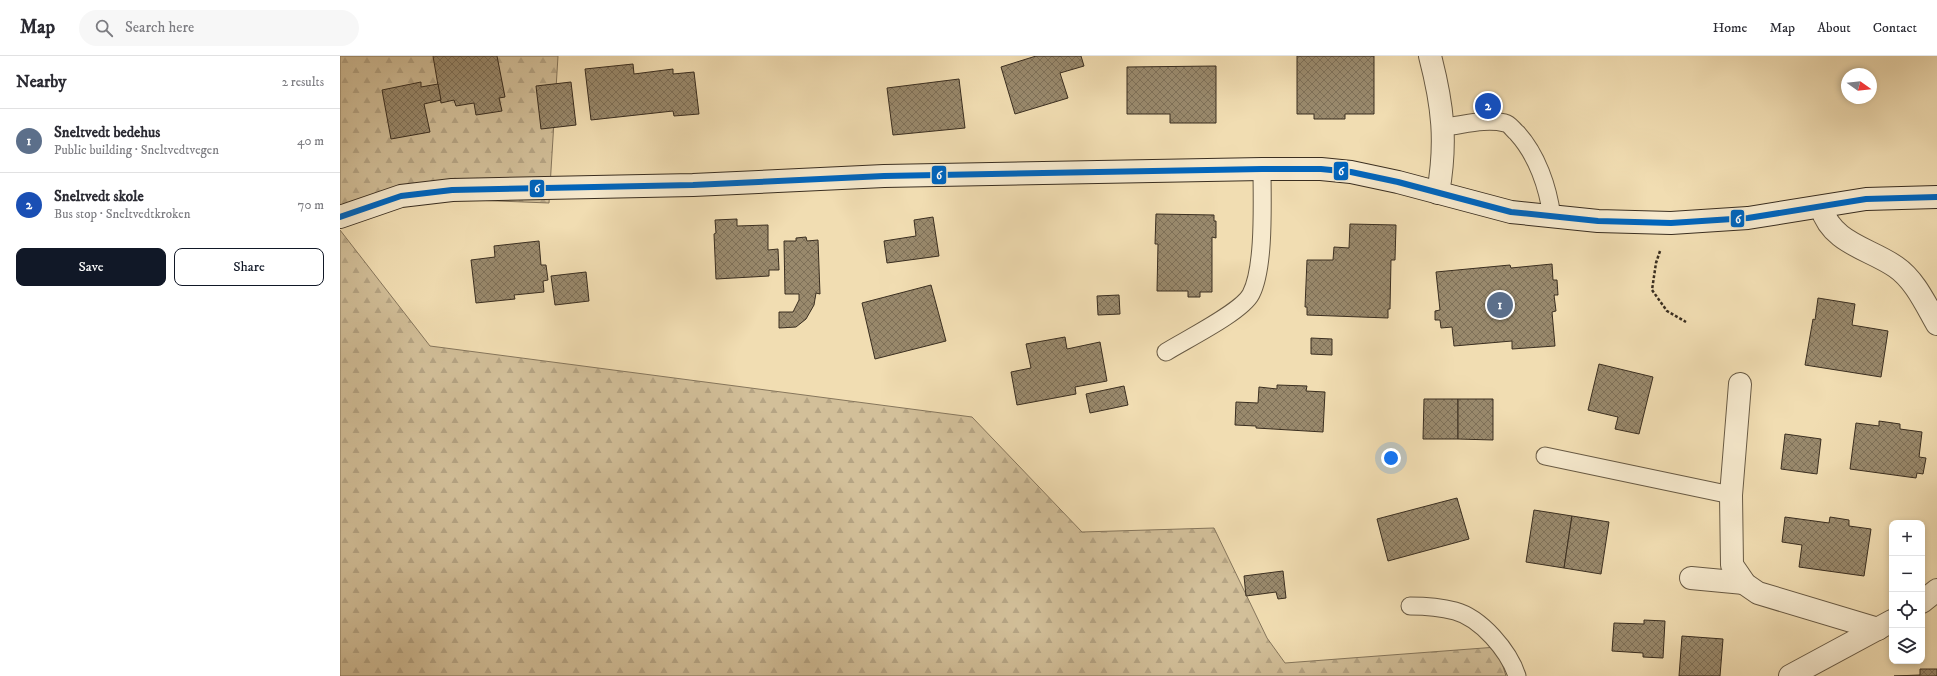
<!DOCTYPE html>
<meta charset="utf-8">
<style>
body{margin:0;font-family:"IM FELL DW Pica",serif;background:#f7f7f7;color:#2b2b33}
.controls{position:absolute;right:12px;bottom:12px;display:grid;overflow:hidden;border-radius:8px;box-shadow:0 2px 6px #0003}
.controls button{width:36px;height:36px;display:grid;place-items:center;padding:0;border:0;border-bottom:1px solid #e1e1e2;background:#fff;color:#2b2b33;font:20px sans-serif}
.compass{position:absolute;left:1501px;top:12px;width:36px;height:36px;border-radius:50%;background:#fff;box-shadow:0 2px 6px #0003;rotate:105deg}
.you{position:absolute;left:1051px;top:402px;width:14px;height:14px;margin:-10px;border:3px solid #fff;border-radius:50%;background:#1a73e8;box-shadow:0 0 0 6px #1a73e833}
.badge{display:grid;place-items:center;width:26px;height:26px;border-radius:50%;background:#111827;color:#fff;font-size:13px;font-weight:700}
.pin{position:absolute;translate:-50% -50%;border:2px solid #fff;box-shadow:0 1px 4px #0006}
.list{margin:0;padding:0;list-style:none}
h2{display:flex;justify-content:space-between;align-items:center;height:52px;margin:0;padding:0 16px;font-size:17px}
h2 small{font-size:13px;font-weight:400;color:#7c7c81}
.list li{display:grid;grid-template-columns:26px 1fr auto;gap:12px;align-items:center;box-sizing:border-box;height:64px;padding:0 16px;border-top:1px solid #e1e1e2}
.list b{display:block;font-size:15px;white-space:nowrap}
.list p{margin:0;font-size:13px;white-space:nowrap;color:#7c7c81}
.list em{font-size:13px;font-style:normal;color:#7c7c81}
.actions{display:flex;gap:8px;padding:12px 16px}
.actions a{flex:1;padding:9px 0;border:1px solid #111827;border-radius:8px;text-align:center;font-size:14px;color:#111827}
.actions .main{background:#111827;color:#fff}
.icon{flex:none;width:22px;height:22px;fill:none;stroke:currentColor;stroke-width:2;stroke-linecap:round;stroke-linejoin:round}
.map{position:relative;flex:none;width:1597px;height:620px;overflow:hidden}
header{display:flex;align-items:center;gap:24px;box-sizing:border-box;height:56px;padding:0 20px;background:#fff;border-bottom:1px solid #e1e1e2}
header strong{font-size:19px}
nav{display:flex;gap:22px;margin-inline-start:auto;font-size:14px}
.search{width:280px;height:36px;background:#f7f7f7;display:flex;align-items:center;gap:10px;box-sizing:border-box;padding:0 14px;border-radius:22px;color:#7c7c81;font-size:15px}
main{display:flex}
aside{flex:1;background:#fff}
.map>svg:first-child{display:block}
.forest{fill:url(#forest-firs);stroke:#86765c}
.building{fill:url(#building-cross-hatch);stroke:#3a2e20}
.lines{fill:none;stroke-linecap:round;stroke-linejoin:round}
.service-casing{stroke:#685a44;stroke-width:19}
.minor-casing{stroke:#685a44;stroke-width:24}
.secondary-casing{stroke:#3a2e20;stroke-width:24}
.path{stroke:#3a2e20;stroke-width:2.5;stroke-dasharray:3 2;stroke-linecap:butt}
.service{stroke:#f6e9cd;stroke-width:17}
.minor{stroke:#f6e9cd;stroke-width:22}
.secondary{stroke:#f6e9cd;stroke-width:22}
.bus-1-casing{stroke:#f6e9cd;stroke-width:9}
.bus-1{stroke:#0065bd;stroke-width:6}
.line-badge{stroke:#f6e9cd;stroke-width:1.5}
.badge-label{font-size:11px;text-anchor:middle;font-weight:bold;fill:#fff}
</style>
<header>
<strong>Map</strong>
<div class="search"><svg class="icon" aria-label="search" viewBox="0 0 24 24"><circle cx="10" cy="10" r="6"/><path d="M15 15l6 6"/></svg>Search here</div>
<nav><a>Home</a><a>Map</a><a>About</a><a>Contact</a></nav>
</header>
<main>
<aside>
<h2>Nearby<small>2 results</small></h2>
<ul class="list">
<li><span class="badge" style="background:#5c6f8a">1</span><div><b>Sneltvedt bedehus</b><p>Public building · Sneltvedtvegen</p></div><em>40 m</em></li>
<li><span class="badge" style="background:#1a4fb4">2</span><div><b>Sneltvedt skole</b><p>Bus stop · Sneltvedtkroken</p></div><em>70 m</em></li>
</ul>
<div class="actions"><a class="main">Save</a><a>Share</a></div>
</aside>
<div class="map">
<svg width="1597" height="620" viewBox="0 0 1597 620">
<defs>
<pattern id="forest-firs" width="22" height="20" patternUnits="userSpaceOnUse"><rect width="22" height="20" fill="#d2bf99"/><path d="M5 1l3.5 6h-7zM16 11l3.5 6h-7z" fill="#b5a484"/></pattern>
<pattern id="building-cross-hatch" width="8" height="8" patternUnits="userSpaceOnUse"><rect width="8" height="8" fill="#99896c"/><path d="M0 0l8 8M0 8l8-8" fill="none" stroke="#7e7058"/></pattern>
</defs>
<rect width="100%" height="100%" fill="#f1ddb2"/>
<filter id="stains"><feTurbulence type="fractalNoise" baseFrequency=".005" numOctaves="4"/><feColorMatrix values="0 0 0 0 .2 0 0 0 0 .09 0 0 0 0 .02 0 0 0 .5 -.17"/></filter>
<radialGradient id="worn" r=".72"><stop offset=".6" stop-color="#630" stop-opacity="0"/><stop offset="1" stop-color="#630" stop-opacity=".3"/></radialGradient>
<g class="forest">
<path d="M 0,0 L 218,0 L 209,147 L 82,142 L 0,168 Z"/>
<path d="M 0,174 L 90,290 L 632,361 L 742,476 L 874,472 L 927,582 L 945,607 L 1157,591 L 1166,620 L 0,620 Z"/>
</g>
<g class="building">
<path d="M 93,0 L 157,0 L 165,41 L 159,42 L 162,55 L 136,59 L 134,47 L 116,50 L 114,44 L 101,47 Z"/>
<path d="M 696,0 L 741,0 L 744,10 L 720,17 L 728,42 L 675,58 L 661,11 Z"/>
<path d="M 957,0 L 1034,0 L 1034,58 L 1005,58 L 1005,63 L 974,63 L 974,58 L 957,58 Z"/>
<path d="M 293,8 L 294,18 L 333,13 L 333,18 L 354,16 L 359,58 L 334,60 L 333,55 L 251,64 L 245,13 Z"/>
<path d="M 876,10 L 876,67 L 830,67 L 830,58 L 787,58 L 787,11 Z"/>
<path d="M 619,23 L 625,72 L 553,79 L 547,32 Z"/>
<path d="M 81,26 L 81,31 L 98,28 L 101,44 L 84,48 L 90,76 L 51,83 L 42,34 Z"/>
<path d="M 231,26 L 236,69 L 201,73 L 196,30 Z"/>
<path d="M 816,158 L 874,159 L 874,165 L 876,165 L 876,182 L 872,181 L 872,236 L 860,236 L 860,241 L 848,241 L 848,235 L 817,235 L 818,188 L 815,188 Z"/>
<path d="M 593,161 L 599,200 L 547,207 L 544,185 L 576,180 L 574,164 Z"/>
<path d="M 397,163 L 397,170 L 428,169 L 428,194 L 438,193 L 439,214 L 429,214 L 429,220 L 376,223 L 374,178 L 376,177 L 375,164 Z"/>
<path d="M 1010,168 L 1056,169 L 1055,204 L 1051,204 L 1050,253 L 1048,253 L 1048,262 L 967,259 L 967,251 L 965,251 L 967,204 L 993,204 L 994,191 L 1009,192 Z"/>
<path d="M 466,181 L 467,185 L 478,184 L 480,238 L 476,237 L 474,249 L 466,263 L 456,271 L 439,272 L 439,256 L 453,256 L 459,244 L 459,238 L 445,238 L 444,185 L 456,185 L 456,182 Z"/>
<path d="M 199,185 L 201,209 L 206,209 L 208,224 L 203,225 L 204,236 L 174,239 L 175,243 L 136,247 L 131,204 L 155,201 L 154,190 Z"/>
<path d="M 1212,208 L 1213,224 L 1217,224 L 1218,239 L 1214,239 L 1216,255 L 1212,256 L 1215,290 L 1172,293 L 1172,285 L 1114,290 L 1112,271 L 1101,272 L 1100,264 L 1095,264 L 1095,255 L 1100,254 L 1096,216 L 1170,209 L 1171,212 Z"/>
<path d="M 246,216 L 249,245 L 215,249 L 211,220 Z"/>
<path d="M 591,229 L 606,285 L 535,303 L 522,247 Z"/>
<path d="M 779,239 L 780,258 L 758,259 L 757,240 Z"/>
<path d="M 1478,242 L 1515,248 L 1512,269 L 1548,275 L 1541,321 L 1465,309 L 1473,263 L 1475,264 Z"/>
<path d="M 725,281 L 727,293 L 760,286 L 767,325 L 735,331 L 736,338 L 677,349 L 671,316 L 691,312 L 686,288 Z"/>
<path d="M 971,282 L 992,283 L 992,299 L 971,298 Z"/>
<path d="M 1259,308 L 1313,321 L 1299,378 L 1275,373 L 1278,361 L 1248,354 Z"/>
<path d="M 937,329 L 967,330 L 966,335 L 985,336 L 983,376 L 916,372 L 916,370 L 895,369 L 896,346 L 918,347 L 919,331 L 937,333 Z"/>
<path d="M 784,330 L 788,349 L 750,357 L 746,338 Z"/>
<path d="M 1084,343 L 1118,343 L 1118,383 L 1083,383 Z"/>
<path d="M 1118,343 L 1153,343 L 1153,384 L 1118,383 Z"/>
<path d="M 1539,365 L 1560,368 L 1560,373 L 1582,376 L 1579,401 L 1586,402 L 1583,418 L 1577,417 L 1576,422 L 1510,413 L 1516,367 L 1539,370 Z"/>
<path d="M 1445,378 L 1481,383 L 1477,418 L 1441,413 Z"/>
<path d="M 1117,442 L 1129,483 L 1048,505 L 1037,463 Z"/>
<path d="M 1194,454 L 1232,460 L 1224,512 L 1186,506 Z"/>
<path d="M 1232,460 L 1269,466 L 1261,518 L 1224,512 Z"/>
<path d="M 1445,461 L 1489,467 L 1490,461 L 1509,464 L 1509,470 L 1531,473 L 1524,520 L 1459,511 L 1462,489 L 1442,486 Z"/>
<path d="M 943,515 L 946,542 L 938,543 L 936,536 L 906,540 L 904,520 Z"/>
<path d="M 1304,564 L 1325,565 L 1323,602 L 1303,601 L 1303,597 L 1272,595 L 1274,567 L 1304,568 Z"/>
<path d="M 1342,580 L 1383,583 L 1380,620 L 1339,620 Z"/>
<path d="M 1580,613 L 1597,613 L 1597,620 L 1554,620 L 1580,619 Z"/>
</g>
<g class="lines">
<g class="service-casing">
<g id="service">
<path d="M 1104,71 C 1123,69 1146,62 1165,67 C 1170,68 1173,74 1177,77 C 1197,99 1208,131 1212,161"/>
<path d="M 826,296 C 845,284 902,256 911,238 C 925,211 922,144 922,113"/>
<path d="M 1205,400 L 1391,439"/>
<path d="M 1070,550 C 1085,550 1100,551 1115,555 C 1141,562 1169,595 1177,620"/>
</g>
</g>
<g class="minor-casing">
<g id="minor">
<path d="M 1090,0 C 1103,50 1107,86 1098,137"/>
<path d="M 1481,151 C 1492,188 1529,192 1556,211 C 1575,224 1586,249 1597,268"/>
<path d="M 1400,328 L 1391,439 L 1392,509 L 1405,528 L 1418,537 L 1538,573"/>
<path d="M 1351,522 L 1404,527"/>
<path d="M 1582,546 L 1597,534"/>
<path d="M 1450,620 L 1552,565"/>
</g>
</g>
<g class="secondary-casing">
<path id="secondary" d="M 0,161 L 61,140 L 112,134 L 353,129 L 544,120 L 922,113 L 981,113 L 1011,116 L 1058,126 L 1171,156 L 1258,165 L 1331,167 L 1408,162 L 1526,143 L 1597,141"/>
</g>
<path class="path" d="M 1320,195 L 1316,207 L 1312,234 L 1327,255 L 1346,266"/>
<use href="#service" class="service"/>
<use href="#minor" class="minor"/>
<use href="#secondary" class="secondary"/>
<g class="bus-1-casing">
<path id="bus-1" d="M 0,161 L 61,140 L 112,134 L 353,129 L 544,120 L 922,113 L 981,113 L 1011,116 L 1058,126 L 1171,156 L 1258,165 L 1331,167 L 1408,162 L 1526,143 L 1597,141"/>
</g>
<use href="#bus-1" class="bus-1"/>
</g>
<g class="line-badge">
<rect x="993" y="105" width="16" height="20" rx="4" fill="#0065bd"/>
<rect x="591" y="109" width="16" height="20" rx="4" fill="#0065bd"/>
<rect x="189" y="123" width="16" height="19" rx="4" fill="#0065bd"/>
<rect x="1390" y="153" width="15" height="19" rx="4" fill="#0065bd"/>
</g>
<g class="badge-label">
<text x="1001" y="119">6</text>
<text x="599" y="123">6</text>
<text x="197" y="136">6</text>
<text x="1398" y="167">6</text>
</g>
<rect width="100%" height="100%" filter="url(#stains)"/>
<rect width="100%" height="100%" fill="url(#worn)"/>
</svg>
<div class="controls">
<button>+</button>
<button>−</button>
<button><svg class="icon" aria-label="locate" viewBox="0 0 24 24"><circle cx="12" cy="12" r="6"/><path d="M12 2v4M12 18v4M2 12h4M18 12h4"/></svg></button>
<button><svg class="icon" aria-label="layers" viewBox="0 0 24 24"><path d="M12 4l9 5-9 5-9-5zM3 14l9 5 9-5"/></svg></button>
</div>
<svg class="compass" viewBox="-18 -18 36 36"><path d="M0-13l5 13h-10z" fill="#e53935"/><path d="M0 13l5-13h-10z" fill="#7c7c81"/></svg>
<div class="you"></div>
<div class="pin badge" style="left:1160px;top:249px;background:#5c6f8a">1</div>
<div class="pin badge" style="left:1148px;top:50px;background:#1a4fb4">2</div>
</div>
</main>
